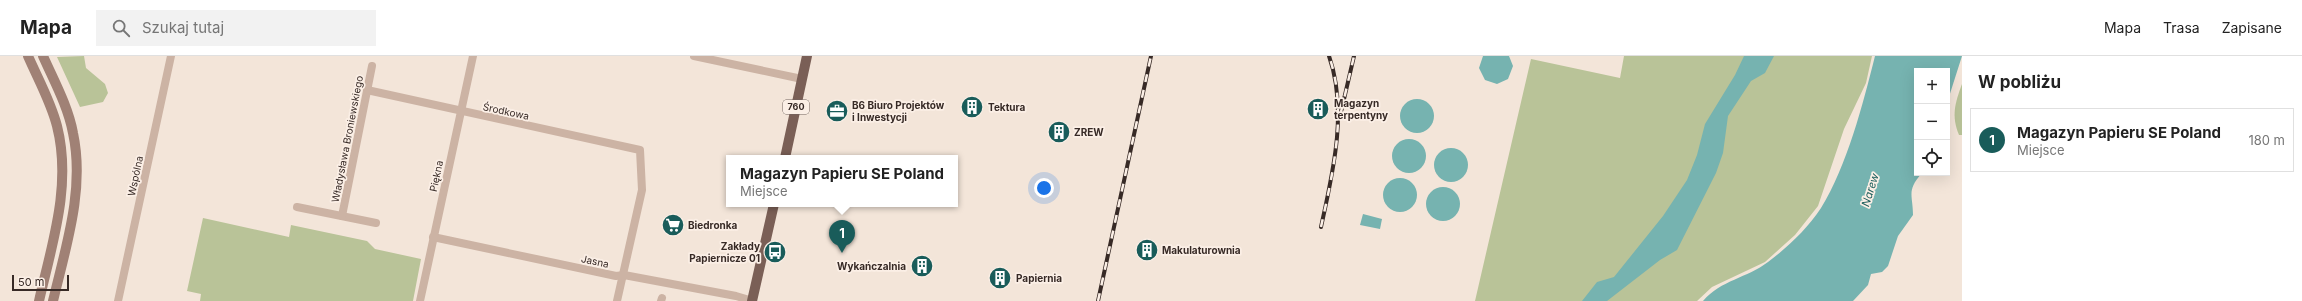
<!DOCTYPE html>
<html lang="pl">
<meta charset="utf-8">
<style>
body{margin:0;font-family:Inter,sans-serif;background:#f2f2f2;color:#222}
.controls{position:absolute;right:12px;top:12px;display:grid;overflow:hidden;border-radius:0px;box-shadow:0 4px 16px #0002}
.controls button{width:36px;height:36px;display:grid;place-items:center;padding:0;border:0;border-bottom:1px solid #e0e0e0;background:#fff;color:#222;font:20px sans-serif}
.scale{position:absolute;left:12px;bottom:10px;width:57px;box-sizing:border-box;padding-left:4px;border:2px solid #372a26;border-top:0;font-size:11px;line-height:14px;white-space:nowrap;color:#372a26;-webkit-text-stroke:3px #fbefe6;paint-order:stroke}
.you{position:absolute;left:1044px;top:132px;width:14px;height:14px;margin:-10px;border:3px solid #fff;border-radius:50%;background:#1a73e8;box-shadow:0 0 0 6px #1a73e833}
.badge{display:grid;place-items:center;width:26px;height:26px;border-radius:50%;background:#195c5a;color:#fff;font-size:13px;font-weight:700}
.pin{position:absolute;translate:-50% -33px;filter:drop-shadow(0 1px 2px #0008)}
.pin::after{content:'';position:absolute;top:21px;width:14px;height:12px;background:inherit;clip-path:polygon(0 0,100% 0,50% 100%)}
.popup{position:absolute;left:726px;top:99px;width:232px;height:52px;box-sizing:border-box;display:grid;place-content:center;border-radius:0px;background:#fff;filter:drop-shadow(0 1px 3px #0005);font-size:13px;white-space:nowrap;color:#767676}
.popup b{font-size:15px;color:#222}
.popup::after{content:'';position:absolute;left:50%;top:100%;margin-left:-8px;border:8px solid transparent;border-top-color:#fff}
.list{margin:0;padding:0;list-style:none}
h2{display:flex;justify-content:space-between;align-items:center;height:52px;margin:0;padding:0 16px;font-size:17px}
h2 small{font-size:13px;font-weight:400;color:#767676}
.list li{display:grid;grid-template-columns:26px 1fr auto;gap:12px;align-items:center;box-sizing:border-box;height:64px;margin:0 8px 8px;padding:0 8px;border:1px solid #e0e0e0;border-radius:0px}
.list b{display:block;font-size:15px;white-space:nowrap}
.list p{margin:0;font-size:13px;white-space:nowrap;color:#767676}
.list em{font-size:13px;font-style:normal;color:#767676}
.icon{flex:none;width:22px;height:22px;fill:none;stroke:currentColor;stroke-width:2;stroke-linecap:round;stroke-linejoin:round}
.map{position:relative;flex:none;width:1962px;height:245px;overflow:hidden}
header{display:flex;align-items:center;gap:24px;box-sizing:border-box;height:56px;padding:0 20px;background:#fff;border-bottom:1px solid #e0e0e0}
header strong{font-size:19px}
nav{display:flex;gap:22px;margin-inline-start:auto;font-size:14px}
.search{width:280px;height:36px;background:#f2f2f2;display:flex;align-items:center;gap:10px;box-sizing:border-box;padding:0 14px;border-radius:0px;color:#767676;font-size:15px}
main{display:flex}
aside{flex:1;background:#fff}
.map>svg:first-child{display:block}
.green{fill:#b9c398}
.water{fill:#76b3b0}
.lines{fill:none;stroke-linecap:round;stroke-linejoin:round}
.street{stroke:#ccb3a4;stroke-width:8}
.secondary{stroke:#a08175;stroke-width:10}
.primary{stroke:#7a5f56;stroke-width:10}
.rail-casing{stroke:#372a26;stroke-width:4}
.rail{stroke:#fbefe6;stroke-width:2.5;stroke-dasharray:8;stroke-linecap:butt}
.labels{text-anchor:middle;stroke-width:3.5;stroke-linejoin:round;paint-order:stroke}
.shield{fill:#fbefe6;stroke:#726560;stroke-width:1}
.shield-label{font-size:9px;font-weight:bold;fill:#372a26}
.poi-label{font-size:10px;font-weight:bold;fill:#372a26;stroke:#fbefe6;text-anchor:start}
.street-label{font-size:10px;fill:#372a26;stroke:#fbefe6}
.water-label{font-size:11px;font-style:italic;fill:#195c5a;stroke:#fbefe6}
</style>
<header>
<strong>Mapa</strong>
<div class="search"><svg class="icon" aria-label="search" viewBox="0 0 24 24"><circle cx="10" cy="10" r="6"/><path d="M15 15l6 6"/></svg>Szukaj tutaj</div>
<nav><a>Mapa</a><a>Trasa</a><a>Zapisane</a></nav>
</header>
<main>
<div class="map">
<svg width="1962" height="245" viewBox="0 0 1962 245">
<rect width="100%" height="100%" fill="#f3e5d9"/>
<g class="green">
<path d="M 84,0 L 86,12 L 105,28 L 108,37 L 103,46 L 80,51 L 57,1 Z"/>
<path d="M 1624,0 L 1872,0 L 1866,27 L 1844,73 L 1818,150 L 1795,179 L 1765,206 L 1712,231 L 1697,245 L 1475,245 L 1531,3 L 1620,22 Z"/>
<path d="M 1962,28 L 1962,79 L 1959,79 C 1951,60 1955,47 1962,28 Z"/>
<path d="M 203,162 L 289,181 L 291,169 L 367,185 L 375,193 L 421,203 L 413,245 L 200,245 L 201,238 L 187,235 Z"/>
</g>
<g class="water">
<path d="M 1483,0 L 1509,0 L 1513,10 L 1508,23 L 1497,28 L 1485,24 L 1479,12 Z"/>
<path d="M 1744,0 L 1774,0 L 1765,17 L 1751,25 L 1728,60 L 1723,97 L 1716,117 L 1677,194 L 1660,204 L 1607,245 L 1582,245 L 1597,226 L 1614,221 L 1663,160 L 1687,124 L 1697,99 L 1705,68 L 1735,19 Z"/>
<path d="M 1875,0 L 1962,0 L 1947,47 L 1947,15 L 1917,15 L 1917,117 L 1922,117 C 1906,135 1913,139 1913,159 L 1898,180 L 1888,210 L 1882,216 L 1871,218 L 1868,229 L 1853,245 L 1703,245 C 1721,224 1747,222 1768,206 C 1788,191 1807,173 1821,152 C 1847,110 1863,48 1875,0 Z"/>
<circle cx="1417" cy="60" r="17"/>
<circle cx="1409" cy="100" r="17"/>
<circle cx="1451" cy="109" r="17"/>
<circle cx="1400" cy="139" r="17"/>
<circle cx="1443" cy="148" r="17"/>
<path d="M 1363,158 L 1382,163 L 1380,173 L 1360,169 Z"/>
</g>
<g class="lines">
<g class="street">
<path d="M 694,0 L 802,23"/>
<path d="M 367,34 L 640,94 L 642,134 L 617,245"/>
<path d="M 297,151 L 376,167"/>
<path d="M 342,160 L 372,10"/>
<path d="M 433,181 L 616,220 L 624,219 L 736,240 L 753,245"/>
<path d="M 118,245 L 171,0"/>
<path d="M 420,245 L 473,0"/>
<path d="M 661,245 L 662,242"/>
</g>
<g class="secondary">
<path d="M 28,0 C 38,23 51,46 57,70 C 72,129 52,188 39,245"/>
<path d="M 43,0 C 54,25 68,50 73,77 C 85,133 66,190 53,245"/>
</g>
<g class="primary">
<path d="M 785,102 L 807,0"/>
<path d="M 752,245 L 774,148"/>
</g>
<g class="rail-casing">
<g id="rail">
<path d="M 1341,56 L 1354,0"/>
<path d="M 1321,171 C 1333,116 1348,54 1329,0"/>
<path d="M 1098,245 L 1151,0"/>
</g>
</g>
<use href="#rail" class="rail"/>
</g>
<defs>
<g id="building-disc" transform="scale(1.15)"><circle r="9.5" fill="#195c5a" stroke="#fbefe6"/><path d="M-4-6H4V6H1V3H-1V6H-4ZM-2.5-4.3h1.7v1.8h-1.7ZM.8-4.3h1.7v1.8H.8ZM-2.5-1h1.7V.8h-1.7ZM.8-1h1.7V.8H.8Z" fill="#fff"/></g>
<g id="office-disc" transform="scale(1.15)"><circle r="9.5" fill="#195c5a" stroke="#fbefe6"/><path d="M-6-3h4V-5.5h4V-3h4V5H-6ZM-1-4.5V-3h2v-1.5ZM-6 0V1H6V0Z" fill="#fff"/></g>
<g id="supermarket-disc" transform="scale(1.15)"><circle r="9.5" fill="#195c5a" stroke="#fbefe6"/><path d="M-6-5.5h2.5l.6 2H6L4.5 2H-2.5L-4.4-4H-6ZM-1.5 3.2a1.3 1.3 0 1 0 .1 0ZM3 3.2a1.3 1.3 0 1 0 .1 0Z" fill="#fff"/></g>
<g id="bus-disc" transform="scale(1.15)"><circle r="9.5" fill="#195c5a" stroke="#fbefe6"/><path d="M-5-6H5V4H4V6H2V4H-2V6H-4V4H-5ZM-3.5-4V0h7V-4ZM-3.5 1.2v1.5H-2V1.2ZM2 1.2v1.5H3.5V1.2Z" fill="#fff"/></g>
</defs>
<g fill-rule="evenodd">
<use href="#building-disc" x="972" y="51"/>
<use href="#building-disc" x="1318" y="53"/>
<use href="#office-disc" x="837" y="55"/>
<use href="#building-disc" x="1059" y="76"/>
<use href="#supermarket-disc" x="673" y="169"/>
<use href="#building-disc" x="1147" y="194"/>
<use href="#bus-disc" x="775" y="196"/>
<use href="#building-disc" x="922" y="210"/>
<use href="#building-disc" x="1000" y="222"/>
</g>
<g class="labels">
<rect class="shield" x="783" y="44" width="26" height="14" rx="3"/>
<g class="shield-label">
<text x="796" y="54">760</text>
</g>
<g class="poi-label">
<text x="1334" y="51">Magazyn<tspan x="1334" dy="12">terpentyny</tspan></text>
<text x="852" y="53">B6 Biuro Projektów<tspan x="852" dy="12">i Inwestycji</tspan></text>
<text x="988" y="55">Tektura</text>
<text x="1074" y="80">ZREW</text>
<text x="688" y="173">Biedronka</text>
<text x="760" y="194" text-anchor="end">Zakłady<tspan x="760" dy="12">Papiernicze 01</tspan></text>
<text x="1162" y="198">Makulaturownia</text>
<text x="906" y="214" text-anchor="end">Wykańczalnia</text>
<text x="1016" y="226">Papiernia</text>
</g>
<g class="street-label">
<text transform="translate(506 55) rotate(12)" y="4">Środkowa</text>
<text transform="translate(347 83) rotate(-79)" y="4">Władysława Broniewskiego</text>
<text transform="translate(135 120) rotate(-78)" y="4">Wspólna</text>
<text transform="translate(436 120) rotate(-78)" y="4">Piękna</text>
<text transform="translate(595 205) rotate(12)" y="4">Jasna</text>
</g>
<g class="water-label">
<text transform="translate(1870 134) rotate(-73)" y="4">Narew</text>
</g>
</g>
</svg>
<div class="controls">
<button>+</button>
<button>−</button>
<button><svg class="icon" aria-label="locate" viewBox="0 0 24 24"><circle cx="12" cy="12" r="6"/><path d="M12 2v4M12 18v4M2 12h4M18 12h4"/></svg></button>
</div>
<div class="scale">50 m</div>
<div class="you"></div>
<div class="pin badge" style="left:842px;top:197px">1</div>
<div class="popup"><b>Magazyn Papieru SE Poland</b>Miejsce</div>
</div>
<aside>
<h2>W pobliżu<small></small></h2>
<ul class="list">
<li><span class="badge">1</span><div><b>Magazyn Papieru SE Poland</b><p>Miejsce</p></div><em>180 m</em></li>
</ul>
</aside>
</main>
